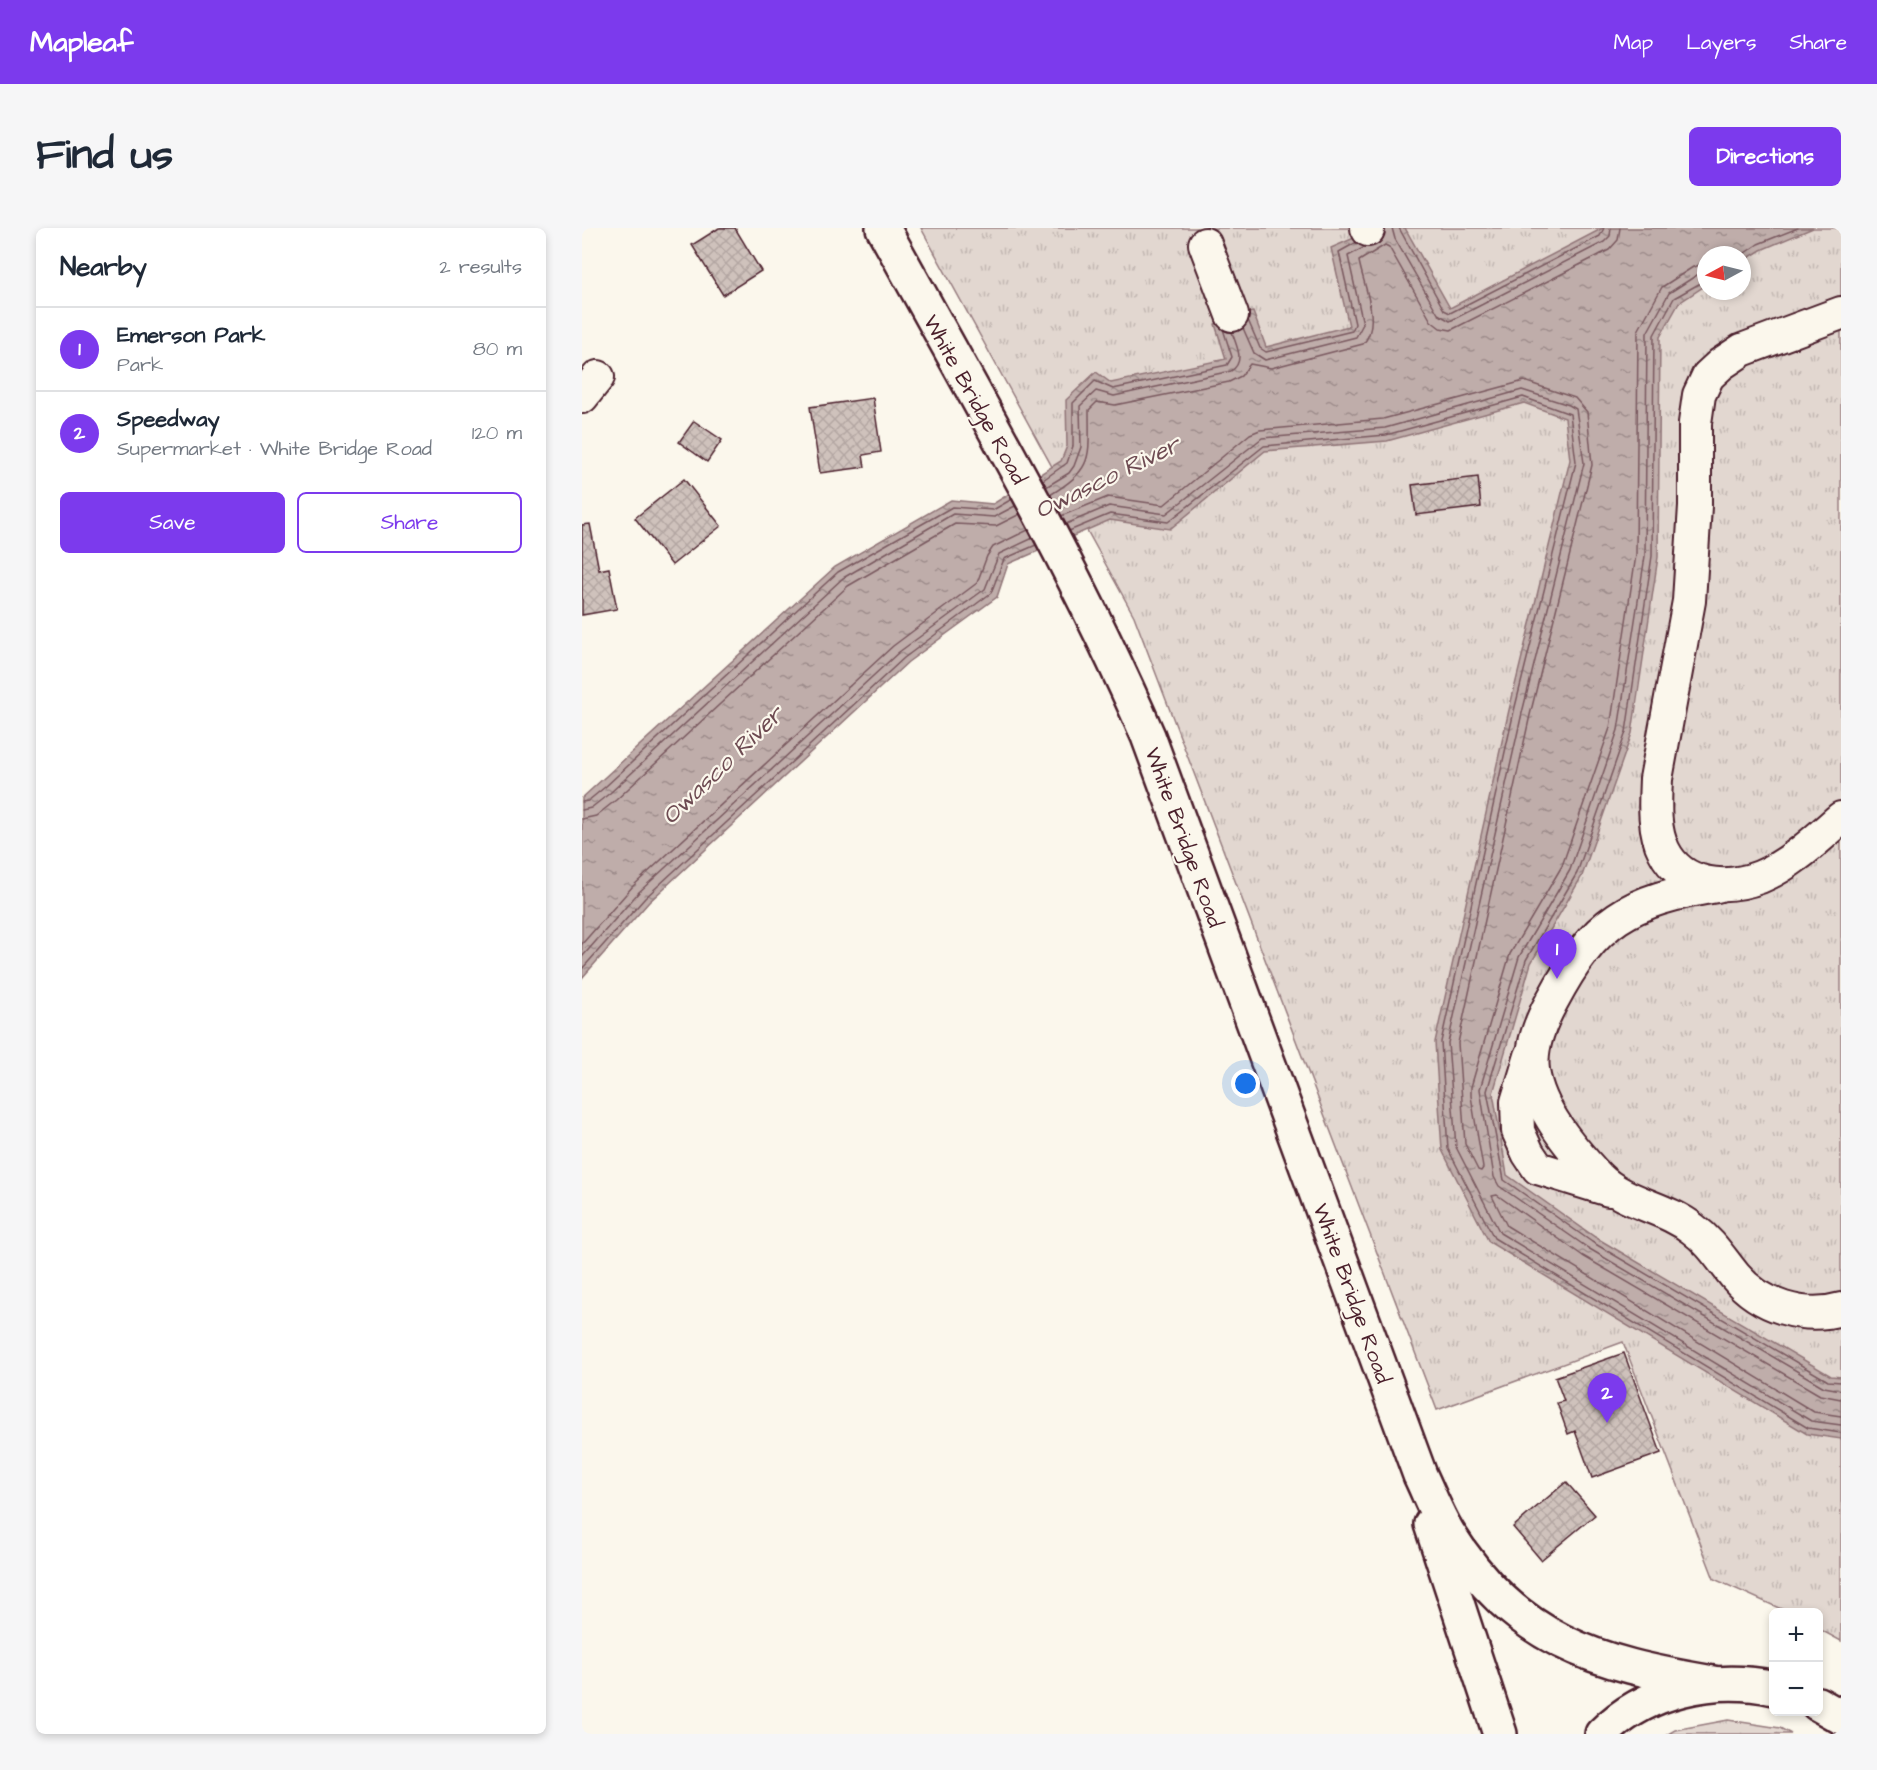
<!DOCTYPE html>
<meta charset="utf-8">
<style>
body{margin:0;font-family:"Architects Daughter",sans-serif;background:#f6f6f7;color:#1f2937}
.controls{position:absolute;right:18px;bottom:18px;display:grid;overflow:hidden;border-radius:9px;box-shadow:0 3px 9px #0003}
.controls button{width:54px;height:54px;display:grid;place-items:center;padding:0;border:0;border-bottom:2px solid #e0e1e3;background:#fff;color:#1f2937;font:30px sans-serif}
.compass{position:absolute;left:1115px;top:18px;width:54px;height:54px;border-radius:50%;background:#fff;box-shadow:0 3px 9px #0003;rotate:263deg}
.you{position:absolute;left:664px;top:856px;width:21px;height:21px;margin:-15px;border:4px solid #fff;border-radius:50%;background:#1a73e8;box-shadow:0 0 0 9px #1a73e833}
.badge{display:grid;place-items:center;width:39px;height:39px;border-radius:50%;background:#7c3aed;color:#fff;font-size:20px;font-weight:700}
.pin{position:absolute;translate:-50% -50px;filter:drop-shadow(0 2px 3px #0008)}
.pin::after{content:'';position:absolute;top:32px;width:21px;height:18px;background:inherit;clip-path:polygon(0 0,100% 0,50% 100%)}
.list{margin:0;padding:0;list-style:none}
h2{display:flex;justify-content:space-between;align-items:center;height:78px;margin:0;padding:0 24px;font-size:26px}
h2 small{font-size:20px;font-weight:400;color:#747a83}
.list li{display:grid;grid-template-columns:39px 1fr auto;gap:18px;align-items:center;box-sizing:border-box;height:84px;padding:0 24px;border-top:2px solid #e0e1e3}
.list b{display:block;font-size:22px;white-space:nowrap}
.list p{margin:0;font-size:20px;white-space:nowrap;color:#747a83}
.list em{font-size:20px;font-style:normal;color:#747a83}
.actions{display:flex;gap:12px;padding:18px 24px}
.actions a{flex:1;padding:14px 0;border:2px solid #7c3aed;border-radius:9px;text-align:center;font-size:21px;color:#7c3aed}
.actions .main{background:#7c3aed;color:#fff}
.map{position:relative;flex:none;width:1259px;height:1506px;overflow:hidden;border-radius:9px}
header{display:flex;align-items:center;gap:36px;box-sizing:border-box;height:84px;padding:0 30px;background:#7c3aed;color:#fff}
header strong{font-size:28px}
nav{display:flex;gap:33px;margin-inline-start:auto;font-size:21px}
.intro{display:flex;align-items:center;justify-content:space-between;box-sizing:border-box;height:144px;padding:0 36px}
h1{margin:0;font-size:42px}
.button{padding:15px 27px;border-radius:9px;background:#7c3aed;color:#fff;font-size:21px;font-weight:700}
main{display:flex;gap:36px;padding:0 36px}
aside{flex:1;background:#fff;border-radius:9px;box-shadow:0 3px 9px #0003}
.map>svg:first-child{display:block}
.grass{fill:url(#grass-tufts);stroke:#967b7e;stroke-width:1.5;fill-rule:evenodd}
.water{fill:url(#water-ripples);stroke:#907477;stroke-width:1.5}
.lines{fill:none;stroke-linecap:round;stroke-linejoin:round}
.shore{stroke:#79585e;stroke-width:1.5}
.building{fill:url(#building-cross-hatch);stroke:#4a1f2b;stroke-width:1.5}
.minor-casing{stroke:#4a1f2b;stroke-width:36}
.major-casing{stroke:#4a1f2b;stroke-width:38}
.minor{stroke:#fbf7ec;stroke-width:32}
.major{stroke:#fbf7ec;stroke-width:33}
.labels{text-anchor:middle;stroke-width:4.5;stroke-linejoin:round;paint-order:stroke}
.street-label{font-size:22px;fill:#4a1f2b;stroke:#fbf7ec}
.water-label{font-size:24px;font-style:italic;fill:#6d4a51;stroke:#fbf7ec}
</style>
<header>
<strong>Mapleaf</strong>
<nav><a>Map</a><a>Layers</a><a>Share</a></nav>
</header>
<div class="intro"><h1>Find us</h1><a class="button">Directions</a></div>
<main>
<aside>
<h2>Nearby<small>2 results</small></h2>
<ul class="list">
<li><span class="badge">1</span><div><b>Emerson Park</b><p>Park</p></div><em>80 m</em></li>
<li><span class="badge">2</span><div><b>Speedway</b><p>Supermarket · White Bridge Road</p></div><em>120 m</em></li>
</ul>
<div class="actions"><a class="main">Save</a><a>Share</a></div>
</aside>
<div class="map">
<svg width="1259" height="1506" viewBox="0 0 1259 1506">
<defs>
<pattern id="grass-tufts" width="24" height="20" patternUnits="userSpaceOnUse" patternTransform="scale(1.5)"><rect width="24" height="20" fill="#e2d7d0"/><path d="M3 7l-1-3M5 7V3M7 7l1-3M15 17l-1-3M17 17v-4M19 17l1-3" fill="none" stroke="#c3b8b3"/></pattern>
<pattern id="water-ripples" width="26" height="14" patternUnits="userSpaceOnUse" patternTransform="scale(1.5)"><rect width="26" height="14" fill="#bfadaa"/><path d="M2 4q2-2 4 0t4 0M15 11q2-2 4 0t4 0" fill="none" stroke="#9d8c8b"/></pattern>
<pattern id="building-cross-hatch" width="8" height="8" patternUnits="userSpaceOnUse" patternTransform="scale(1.5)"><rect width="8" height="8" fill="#cfc2bc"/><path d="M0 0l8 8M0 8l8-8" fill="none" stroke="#b3a6a2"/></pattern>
</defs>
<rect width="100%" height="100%" fill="#fbf7ec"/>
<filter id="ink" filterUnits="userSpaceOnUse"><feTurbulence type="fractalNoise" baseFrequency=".0167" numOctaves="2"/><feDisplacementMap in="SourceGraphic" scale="12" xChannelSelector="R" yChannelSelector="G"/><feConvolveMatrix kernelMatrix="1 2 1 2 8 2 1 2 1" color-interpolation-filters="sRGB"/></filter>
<g filter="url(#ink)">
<g class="grass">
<path d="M 339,0 L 1259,0 L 1259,1413 L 1237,1401 L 1236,1384 L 1206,1384 L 1132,1351 L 1041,1114 L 855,1182 L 552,388 ZM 1124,27 L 1160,27 L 1160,63 L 1124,63 Z"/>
<path d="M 1146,1492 L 1198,1500 L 1209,1506 L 1086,1506 L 1093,1502 Z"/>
</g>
<path class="water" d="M 795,0 L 823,0 L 868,80 L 1021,0 L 1231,0 L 1179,22 L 1160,34 L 1160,27 L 1124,27 L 1124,57 L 1097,75 L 1078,109 L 1076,329 L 1050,505 L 1000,648 L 949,735 L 911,865 L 925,947 L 1013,1009 L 1249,1148 L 1259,1149 L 1259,1211 L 1225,1206 L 907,1014 L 860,922 L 853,814 L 927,482 L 988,232 L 983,190 L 942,175 L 805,213 L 683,223 L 588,301 L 528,292 L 426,336 L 415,369 L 326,434 L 67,674 L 0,750 L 0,570 L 253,339 L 369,272 L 411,276 L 479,233 L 485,218 L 484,172 L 514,144 L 529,155 L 644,131 L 633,96 L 650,87 L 671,84 L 684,119 L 767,98 L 749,20 Z"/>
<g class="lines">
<g class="shore">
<path d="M 810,0 L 813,11 L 856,86 L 868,93 L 1022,14 L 1028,8 L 1029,0"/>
<path d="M 817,0 L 862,82 L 868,85 L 1018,8 L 1022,0"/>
<path d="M 1160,27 L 1176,16 L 1216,0"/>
<path d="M 1124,45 L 1115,47 L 1087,65 L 1065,105 L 1063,328 L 1036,502 L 988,642 L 937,729 L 898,861 L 912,949 L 917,958 L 1006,1020 L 1242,1159 L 1259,1162"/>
<path d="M 1124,52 L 1092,70 L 1072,107 L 1070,328 L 1044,504 L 995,645 L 944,732 L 905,863 L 922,952 L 1010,1014 L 1246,1153 L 1259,1154"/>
<path d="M 666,92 L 678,120 L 684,124 L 770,103 L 773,96 L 757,24 L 775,14"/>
<path d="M 661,100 L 672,125 L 683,132 L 774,109 L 781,96 L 766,28 L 783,19"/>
<path d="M 461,252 L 485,235 L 491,218 L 491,175 L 513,153 L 531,161 L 645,137 L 650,129 L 641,101"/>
<path d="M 464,259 L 487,245 L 492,238 L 499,219 L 498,178 L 514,163 L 532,168 L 649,143 C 664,133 654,118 650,104"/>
<path d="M 468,267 C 512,240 507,231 507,182 L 515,174 L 533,177 L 647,154 L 659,148 L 668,136 L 689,140 L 781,116 C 800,96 781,56 777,33 L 803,17 L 807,19 L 849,93 L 858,100 L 869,102 L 1027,22 L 1036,12 L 1038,0"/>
<path d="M 479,288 L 526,269 L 582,277 L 668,206 L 678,202 L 801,191 L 942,153 L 993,170 L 1005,184 L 1010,237 L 948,487 L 876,815 L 883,916 L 896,942 L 899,943 L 901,940 L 889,868 L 889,859 L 928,726 L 980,638 L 1028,500 L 1054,327 L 1056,103 L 1080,59 L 1111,39 L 1124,36"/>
<path d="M 484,296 L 527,278 L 584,286 L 680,210 L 803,200 L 940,162 L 987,177 L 994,181 L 1002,235 L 940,485 L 866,815 L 874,919 L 918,1005 L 1229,1193 L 1259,1197"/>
<path d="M 487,303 L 528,286 L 586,294 L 682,218 L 804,207 L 941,169 L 988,186 L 994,234 L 932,483 L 859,814 L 866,921 L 912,1010 L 1226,1200 L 1259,1205"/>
<path d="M 0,574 L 6,573 L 23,559 L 256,344 L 370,279 L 411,282 L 430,271"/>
<path d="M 0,582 L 9,580 L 28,565 L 261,350 L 371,286 L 412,289 L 433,278"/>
<path d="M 0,591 L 14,588 L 34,572 L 266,358 L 373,296 L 414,298 L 438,286"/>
<path d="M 0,716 L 51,658 L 311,418 L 395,355 L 405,328 L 411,319 L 446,302"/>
<path d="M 0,729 L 57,664 L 317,424 L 403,361 L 417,326 L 451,310"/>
<path d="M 0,741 L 63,670 L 322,430 L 409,365 L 422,331 L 454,317"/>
<path d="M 1259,1171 L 1238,1167 L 1001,1028 L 915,967 L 910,968 L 925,998 L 1232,1184 L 1259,1188"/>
</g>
</g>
<g class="building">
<path d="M 137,0 L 153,0 L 179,43 L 141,67 L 110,17 Z"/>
<path d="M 291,170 L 299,224 L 281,227 L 283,239 L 238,245 L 228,179 Z"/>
<path d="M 112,193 L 140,212 L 125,234 L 97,214 Z"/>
<path d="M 896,249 L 899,279 L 834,287 L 830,257 Z"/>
<path d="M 102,251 L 139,298 L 90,337 L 53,290 Z"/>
<path d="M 8,296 L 17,342 L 27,340 L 35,381 L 0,387 L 0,297 Z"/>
<path d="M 1042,1125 L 1079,1225 L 1010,1250 L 993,1203 L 986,1206 L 975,1175 L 982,1173 L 973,1149 Z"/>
<path d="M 984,1254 L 1013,1287 L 959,1332 L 931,1299 Z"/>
</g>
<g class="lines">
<g class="minor-casing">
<g id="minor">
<path d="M 785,0 L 786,2"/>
<path d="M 623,16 L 650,87"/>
<path d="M 1259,85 L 1160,122 L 1139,136 L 1126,148 L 1117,167 L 1113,195 L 1113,278 L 1107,373 L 1074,551 C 1073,574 1071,602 1082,623 C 1100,659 1144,662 1178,649 C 1208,637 1235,611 1259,590"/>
<path d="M 0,169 L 16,149"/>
<path d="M 1135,658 C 1046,672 1013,692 970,773 C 959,793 948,819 951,842 C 956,882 990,921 1016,949 C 1043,976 1082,978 1111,1001 C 1129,1014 1139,1031 1153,1048 C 1178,1078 1222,1092 1259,1081"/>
<path d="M 949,828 L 935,874 L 936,903 L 946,925 L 956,940 L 1027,962"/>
</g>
</g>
<g class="major-casing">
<g id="major">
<path d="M 301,0 C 393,167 490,333 566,508 L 838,1247 C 847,1266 855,1287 866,1305 C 934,1413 1012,1435 1131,1455"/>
<path d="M 849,1296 L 918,1506"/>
<path d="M 1236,1476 L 1259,1489"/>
<path d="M 1020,1506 C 1063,1462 1132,1447 1192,1460"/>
</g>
</g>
<use href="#minor" class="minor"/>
<use href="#major" class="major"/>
</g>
</g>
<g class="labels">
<g class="street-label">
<text transform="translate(394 171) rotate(61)" y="8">White Bridge Road</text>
<text transform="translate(603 609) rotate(70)" y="8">White Bridge Road</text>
<text transform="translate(771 1065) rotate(70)" y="8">White Bridge Road</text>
</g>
<g class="water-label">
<text transform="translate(525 249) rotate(-26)" y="8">Owasco River</text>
<text transform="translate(140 537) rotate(-44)" y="8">Owasco River</text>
</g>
</g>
</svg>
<div class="controls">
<button>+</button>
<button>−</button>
</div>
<svg class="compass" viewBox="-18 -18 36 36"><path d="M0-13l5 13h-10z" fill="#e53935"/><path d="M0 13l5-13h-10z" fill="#747a83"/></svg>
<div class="you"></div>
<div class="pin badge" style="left:975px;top:751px">1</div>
<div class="pin badge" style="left:1025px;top:1195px">2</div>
</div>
</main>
